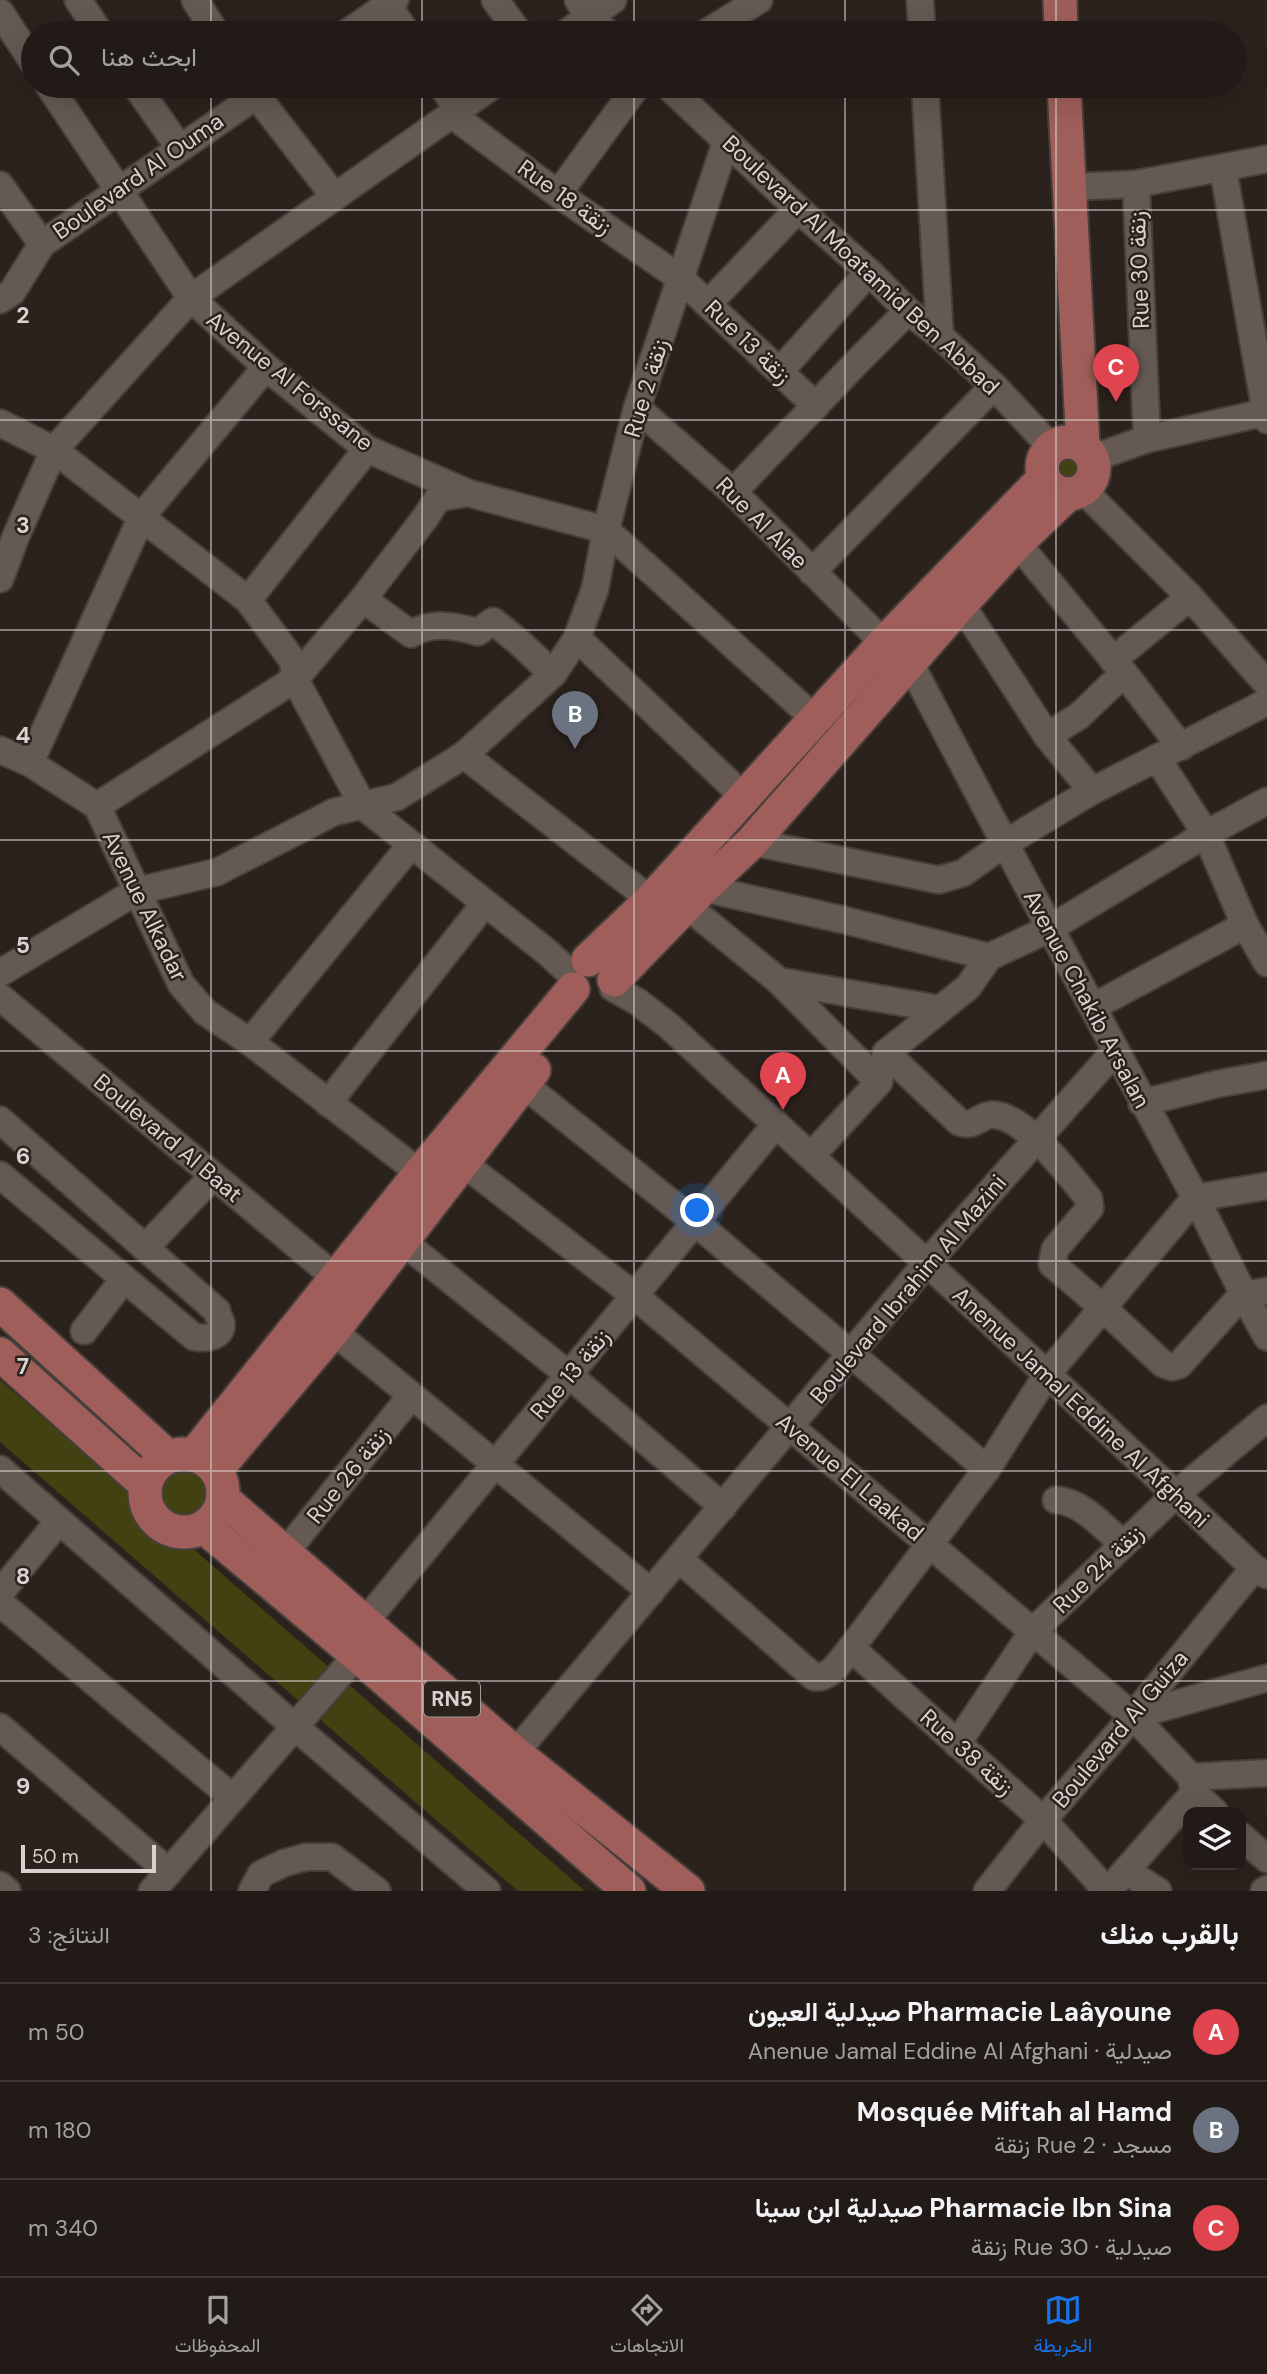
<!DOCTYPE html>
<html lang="ar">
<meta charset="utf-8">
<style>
body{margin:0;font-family:"DM Sans",Vazirmatn,sans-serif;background:#2d2723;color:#f1f3f6;direction:rtl}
.controls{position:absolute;right:21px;bottom:21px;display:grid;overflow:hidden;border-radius:14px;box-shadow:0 7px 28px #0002}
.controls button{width:63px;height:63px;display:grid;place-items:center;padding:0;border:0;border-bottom:2px solid #3e3835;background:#211a16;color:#f1f3f6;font:35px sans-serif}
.scale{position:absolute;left:21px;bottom:18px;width:135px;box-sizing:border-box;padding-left:7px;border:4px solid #d9d2ce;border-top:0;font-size:19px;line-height:24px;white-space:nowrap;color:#d9d2ce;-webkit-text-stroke:5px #2c221d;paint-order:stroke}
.you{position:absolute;left:698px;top:1211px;width:24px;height:24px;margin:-18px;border:5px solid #fff;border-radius:50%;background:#1a73e8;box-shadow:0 0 0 10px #1a73e833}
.badge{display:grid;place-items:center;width:46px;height:46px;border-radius:50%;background:#1a73e8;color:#fff;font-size:23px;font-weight:700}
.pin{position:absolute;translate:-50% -58px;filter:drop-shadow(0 2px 4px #0008)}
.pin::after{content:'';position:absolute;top:37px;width:24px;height:21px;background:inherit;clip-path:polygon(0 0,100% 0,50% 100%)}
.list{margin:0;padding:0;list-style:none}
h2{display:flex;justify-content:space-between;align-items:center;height:91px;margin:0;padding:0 28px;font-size:30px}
h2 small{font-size:23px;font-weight:400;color:#a2a1a1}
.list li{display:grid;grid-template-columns:46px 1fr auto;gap:21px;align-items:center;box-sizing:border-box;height:98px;padding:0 28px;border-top:2px solid #3e3835}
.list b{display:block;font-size:26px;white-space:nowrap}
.list p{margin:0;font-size:23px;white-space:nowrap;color:#a2a1a1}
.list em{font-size:23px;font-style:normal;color:#a2a1a1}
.icon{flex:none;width:38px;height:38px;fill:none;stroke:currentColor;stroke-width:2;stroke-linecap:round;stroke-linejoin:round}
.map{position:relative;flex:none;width:1267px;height:1891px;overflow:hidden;direction:ltr}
.search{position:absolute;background:#211a16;box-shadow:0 7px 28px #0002;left:21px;right:21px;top:21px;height:77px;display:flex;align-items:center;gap:18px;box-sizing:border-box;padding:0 24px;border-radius:38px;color:#a2a1a1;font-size:26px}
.sheet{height:385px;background:#211a16}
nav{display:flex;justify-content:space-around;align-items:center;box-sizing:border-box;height:98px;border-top:2px solid #3e3835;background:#211a16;font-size:19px;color:#a2a1a1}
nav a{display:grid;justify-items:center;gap:4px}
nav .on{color:#1a73e8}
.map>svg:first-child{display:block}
.green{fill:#424112}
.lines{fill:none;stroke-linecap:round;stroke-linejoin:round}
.minor-casing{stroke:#473f3b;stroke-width:30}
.major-casing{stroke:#473f3b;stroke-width:37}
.minor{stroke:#645953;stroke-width:26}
.major{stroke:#9f5e59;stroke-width:33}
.grid{fill:none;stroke:#d9d2ce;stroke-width:2;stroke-opacity:0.55}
.labels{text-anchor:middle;stroke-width:5;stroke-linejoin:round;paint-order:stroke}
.shield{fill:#2c221d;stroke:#a59d99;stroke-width:2}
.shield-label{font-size:21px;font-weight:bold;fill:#d9d2ce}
.street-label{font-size:23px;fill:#d9d2ce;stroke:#2c221d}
.grid-label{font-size:23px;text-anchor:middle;font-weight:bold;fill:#d9d2ce;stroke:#2c221d;stroke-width:5;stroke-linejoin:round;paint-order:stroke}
</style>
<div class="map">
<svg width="1267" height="1891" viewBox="0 0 1267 1891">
<rect width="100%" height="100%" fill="#2c221d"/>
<g class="green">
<path d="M 1066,450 L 1075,451 L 1086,466 L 1085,475 L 1080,483 L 1064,488 L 1048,468 C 1051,457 1055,453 1066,450 Z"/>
<path d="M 0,1380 L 585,1891 L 518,1891 L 0,1442 Z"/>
<circle cx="182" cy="1492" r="28"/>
</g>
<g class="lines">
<g class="minor-casing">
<g id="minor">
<path d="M 78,0 L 100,33"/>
<path d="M 195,0 L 216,33"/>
<path d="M 384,0 L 407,33"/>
<path d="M 495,0 L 519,33"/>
<path d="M 578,0 L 589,17 L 608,33"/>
<path d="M 920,0 L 922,33"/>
<path d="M 0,12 L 33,62"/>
<path d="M 347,33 L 395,0"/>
<path d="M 566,33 L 613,0"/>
<path d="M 706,33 L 759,0"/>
<path d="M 49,86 L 191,298 L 266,367 L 367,449 L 468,493 L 606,530 L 815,719"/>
<path d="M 136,86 L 179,147"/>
<path d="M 249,86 L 335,197"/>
<path d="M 442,86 L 458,110"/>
<path d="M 668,86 L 798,209 L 869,272 L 908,311 L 940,336 L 994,386 L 1051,447"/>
<path d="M 925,86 L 940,336"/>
<path d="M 451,114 L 558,194 L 680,278 L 816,406"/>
<path d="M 1223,168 L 1267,420"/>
<path d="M 1136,184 L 1147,439"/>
<path d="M 0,185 L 42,244"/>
<path d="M 1070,187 L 1136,184 L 1267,159"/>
<path d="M 558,194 L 637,86"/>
<path d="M 0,300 L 12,292 L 42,244 L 270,86"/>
<path d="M 709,303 L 798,209"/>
<path d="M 780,371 L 869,272"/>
<path d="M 637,408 L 733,492 L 884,643"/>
<path d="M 0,423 L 54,450 L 248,600 L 293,661 L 295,679 L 363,806 L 547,952 L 572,975"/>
<path d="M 1093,458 L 1147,439 L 1267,412"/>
<path d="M 1083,490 L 1190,597 L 1267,684"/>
<path d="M 733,492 L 856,363 L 908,311"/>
<path d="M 1017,543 L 1124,673 L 1181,747"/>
<path d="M 812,572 L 994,386"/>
<path d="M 0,579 L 16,536 L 54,450 L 191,298 L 492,86"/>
<path d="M 363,599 L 411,634 C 432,621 455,626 478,632 L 493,621 L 520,643 L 553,674"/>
<path d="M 248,600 L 367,449"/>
<path d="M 961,604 L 1047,736 L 1092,791"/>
<path d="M 577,638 L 744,797"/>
<path d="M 1113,660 L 1190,597"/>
<path d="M 909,661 C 1002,840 1098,1018 1194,1195 C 1219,1242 1240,1291 1267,1337"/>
<path d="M 1047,736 L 1079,716 L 1124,673"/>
<path d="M 0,750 L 30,763 L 97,806 L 181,984 L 205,1012 L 250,1042 L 420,1173"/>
<path d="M 464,755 L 651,900"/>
<path d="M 1157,758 L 1206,834 L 1245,925 L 1267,963"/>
<path d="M 30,763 L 142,516 L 266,367"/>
<path d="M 97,806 L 295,679 L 363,599 L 425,518 L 438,498 L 468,493"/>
<path d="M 752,842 L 939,880 L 963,873 L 1004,844 L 1092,791 L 1267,702"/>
<path d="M 703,888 L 844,920 L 989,957"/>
<path d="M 687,906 L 779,981 L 879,1082"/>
<path d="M 0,973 L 137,891 L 217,872 L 334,812 L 397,797 L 464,755 L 553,674 L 577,638 L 595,589 L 606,530 L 637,408 L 726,142"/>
<path d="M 779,981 L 940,1009"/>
<path d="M 613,988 L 638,1002 L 669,1026 C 865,1206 1061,1385 1254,1568 L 1267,1575"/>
<path d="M 0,997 L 336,1278"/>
<path d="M 1093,1007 L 1245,925"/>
<path d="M 250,1042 L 410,846"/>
<path d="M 886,1053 L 959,1122 C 974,1129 981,1113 995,1115 C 1027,1118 1069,1175 1089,1199 L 1090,1208 L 1055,1249 L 1052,1264 L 1102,1307 L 1163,1364 L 1172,1367 L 1179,1365 L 1242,1295 L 1267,1291"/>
<path d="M 523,1084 L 695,1222 L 987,1469"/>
<path d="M 328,1103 L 485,903"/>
<path d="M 1142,1103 L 1217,1084 L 1267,1075"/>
<path d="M 0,1120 L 217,1311 C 217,1315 220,1318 221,1322 C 224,1338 204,1339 194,1337 L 0,1175"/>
<path d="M 811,1156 L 879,1082 L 886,1053 L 968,987 L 989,957 L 1049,929 L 1206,834 L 1267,801"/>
<path d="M 463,1163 L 635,1296 L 1133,1716 L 1191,1777 L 1194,1793 L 1215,1812"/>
<path d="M 402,1241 L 569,1375 L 723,1507"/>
<path d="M 145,1248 L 213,1176"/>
<path d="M 84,1331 L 124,1279"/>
<path d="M 333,1331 L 651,1592"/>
<path d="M 0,1469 L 294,1726 L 487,1891"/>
<path d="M 1056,1500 C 1083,1502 1103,1527 1123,1544"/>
<path d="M 284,1554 L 411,1396"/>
<path d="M 679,1559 L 814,1677 C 831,1679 841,1660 851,1648 L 987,1469 L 1048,1373 L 1195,1198 L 1267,1186"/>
<path d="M 0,1593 L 59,1521"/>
<path d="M 0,1603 L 233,1798"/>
<path d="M 364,1623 L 776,1124"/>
<path d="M 851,1648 L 1043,1820 L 1107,1891"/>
<path d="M 1133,1716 L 1267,1678"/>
<path d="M 0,1727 L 169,1872"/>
<path d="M 957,1744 L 1033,1631 L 1176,1494 L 1267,1418"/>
<path d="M 515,1753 L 926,1264 L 1115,1051"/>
<path d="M 1191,1777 L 1267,1773"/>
<path d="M 1241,1836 L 1267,1859"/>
<path d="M 1126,1871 L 1158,1891"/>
<path d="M 0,1885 L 7,1891"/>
<path d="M 152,1891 L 357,1655"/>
<path d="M 252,1891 L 261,1874 L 284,1863 L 306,1857 L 332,1857 L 377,1891"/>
<path d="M 987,1891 L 1043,1820 L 1133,1716 L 1254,1568"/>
<path d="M 1108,1891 L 1194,1793"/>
<path d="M 1264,1891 L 1267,1889"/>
</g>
</g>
<g class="major-casing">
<g id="major">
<path d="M 1060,0 L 1061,33"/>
<path d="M 1064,86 L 1083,446"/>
<circle cx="1068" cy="468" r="26"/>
<path d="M 588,960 L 651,900 L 884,643 L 1043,479"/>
<path d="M 614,980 L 703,888 L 752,842 L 961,604 L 1017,543 L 1067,495"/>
<path d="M 0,1304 L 168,1457"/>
<path d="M 0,1354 L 145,1484"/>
<circle cx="184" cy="1493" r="39"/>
<path d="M 194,1455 L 420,1173 L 573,989"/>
<path d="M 216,1470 L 333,1331 L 534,1070"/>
<path d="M 223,1499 L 515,1753 L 688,1891"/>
<path d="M 204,1527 L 357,1655 L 629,1891"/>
</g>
</g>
<use href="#minor" class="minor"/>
<use href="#major" class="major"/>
</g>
<path class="grid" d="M 211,0 L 211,33M 422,0 L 422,33M 634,0 L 634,33M 845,0 L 845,33M 1056,0 L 1056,33M 211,86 L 211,1891M 422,86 L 422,1891M 634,86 L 634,1891M 845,86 L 845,1891M 1056,86 L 1056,1891M 0,210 L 1267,210M 0,420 L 1267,420M 0,630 L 1267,630M 0,840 L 1267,840M 0,1051 L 1267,1051M 0,1261 L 1267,1261M 0,1471 L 1267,1471M 0,1681 L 1267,1681"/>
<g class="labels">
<rect class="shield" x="424" y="1681.5" width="56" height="35" rx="5"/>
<g class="shield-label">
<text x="452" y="1706">RN5</text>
</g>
<g class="street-label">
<text transform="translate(138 176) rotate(-35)" y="8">Boulevard Al Ouma</text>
<text transform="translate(565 197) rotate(36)" y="8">Rue 18 زنقة</text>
<text transform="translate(861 265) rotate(43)" y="8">Boulevard Al Moatamid Ben Abbad</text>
<text transform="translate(1139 270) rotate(-92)" y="8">Rue 30 زنقة</text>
<text transform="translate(748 342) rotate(44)" y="8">Rue 13 زنقة</text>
<text transform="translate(290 381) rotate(39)" y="8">Avenue Al Forssane</text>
<text transform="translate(646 388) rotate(-73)" y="8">Rue 2 زنقة</text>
<text transform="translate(762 523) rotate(45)" y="8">Rue Al Alae</text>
<text transform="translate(145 906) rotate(64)" y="8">Avenue Alkadar</text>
<text transform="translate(1087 999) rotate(62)" y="8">Avenue Chakib Arsalan</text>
<text transform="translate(168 1138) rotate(40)" y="8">Boulevard Al Baat</text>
<text transform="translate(908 1289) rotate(-50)" y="8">Boulevard Ibrahim Al Mazini</text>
<text transform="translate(570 1374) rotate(-50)" y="8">Rue 13 زنقة</text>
<text transform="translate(1081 1407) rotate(43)" y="8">Anenue Jamal Eddine Al Afghani</text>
<text transform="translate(348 1475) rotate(-51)" y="8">Rue 26 زنقة</text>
<text transform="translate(850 1477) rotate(40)" y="8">Avenue El Laakad</text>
<text transform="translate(1098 1569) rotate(-44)" y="8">Rue 24 زنقة</text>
<text transform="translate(1120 1729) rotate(-50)" y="8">Boulevard Al Guiza</text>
<text transform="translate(967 1752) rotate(42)" y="8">Rue 38 زنقة</text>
</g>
</g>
<g class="grid-label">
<text x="23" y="323">2</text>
<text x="23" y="533">3</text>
<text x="23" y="743">4</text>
<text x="23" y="953">5</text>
<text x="23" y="1164">6</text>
<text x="23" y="1374">7</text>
<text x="23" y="1584">8</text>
<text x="23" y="1794">9</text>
</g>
</svg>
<div class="controls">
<button><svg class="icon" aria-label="layers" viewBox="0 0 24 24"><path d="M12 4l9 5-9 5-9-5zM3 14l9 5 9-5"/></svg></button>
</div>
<div class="scale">50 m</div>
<div class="you"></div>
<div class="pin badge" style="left:783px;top:1110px;background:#e0444e">A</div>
<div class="pin badge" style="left:575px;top:749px;background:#6b7280">B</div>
<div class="pin badge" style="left:1116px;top:402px;background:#e0444e">C</div>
<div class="search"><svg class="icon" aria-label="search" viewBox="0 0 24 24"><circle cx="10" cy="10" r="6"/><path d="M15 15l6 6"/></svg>ابحث هنا</div>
</div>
<section class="sheet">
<h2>بالقرب منك<small>النتائج: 3</small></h2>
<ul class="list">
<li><span class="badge" style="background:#e0444e">A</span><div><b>Pharmacie Laâyoune صيدلية العيون</b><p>صيدلية · Anenue Jamal Eddine Al Afghani</p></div><em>50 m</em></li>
<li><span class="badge" style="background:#6b7280">B</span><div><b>Mosquée Miftah al Hamd</b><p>مسجد · Rue 2 زنقة</p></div><em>180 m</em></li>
<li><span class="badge" style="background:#e0444e">C</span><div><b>Pharmacie Ibn Sina صيدلية ابن سينا</b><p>صيدلية · Rue 30 زنقة</p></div><em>340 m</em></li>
</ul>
</section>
<nav>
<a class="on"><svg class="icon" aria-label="map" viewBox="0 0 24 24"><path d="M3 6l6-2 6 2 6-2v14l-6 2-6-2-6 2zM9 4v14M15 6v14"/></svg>الخريطة</a>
<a><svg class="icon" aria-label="directions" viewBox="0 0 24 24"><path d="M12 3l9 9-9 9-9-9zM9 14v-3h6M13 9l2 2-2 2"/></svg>الاتجاهات</a>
<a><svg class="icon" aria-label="saved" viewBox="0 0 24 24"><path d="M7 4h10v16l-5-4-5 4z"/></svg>المحفوظات</a>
</nav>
